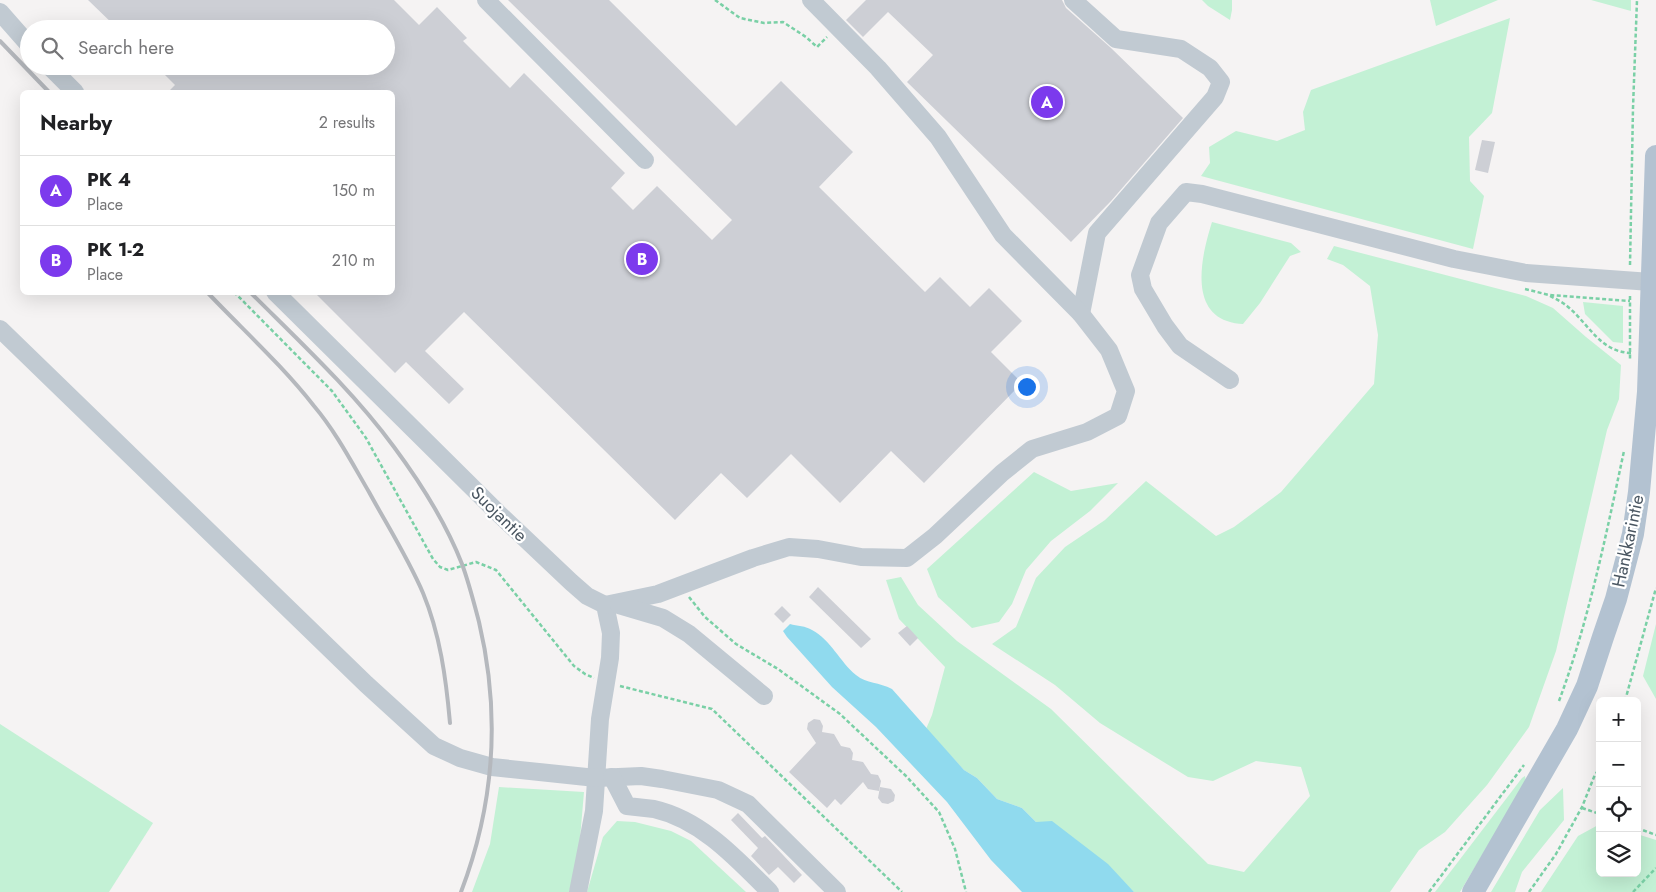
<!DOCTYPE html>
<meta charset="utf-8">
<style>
body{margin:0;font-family:Jost,sans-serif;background:#f6f6f6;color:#202124}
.controls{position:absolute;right:15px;bottom:15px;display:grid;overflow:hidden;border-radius:8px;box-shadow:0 5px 20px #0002}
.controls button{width:45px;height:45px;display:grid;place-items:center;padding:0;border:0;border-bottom:1px solid #e0e0e0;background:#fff;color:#202124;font:25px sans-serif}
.you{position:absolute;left:1026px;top:386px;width:18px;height:18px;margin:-12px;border:4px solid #fff;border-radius:50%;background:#1a73e8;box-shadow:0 0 0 8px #1a73e833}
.badge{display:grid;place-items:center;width:32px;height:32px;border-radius:50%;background:#7c3aed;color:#fff;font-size:16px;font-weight:700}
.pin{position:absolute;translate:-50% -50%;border:2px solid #fff;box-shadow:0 1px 5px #0006}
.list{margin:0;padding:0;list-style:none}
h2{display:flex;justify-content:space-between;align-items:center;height:65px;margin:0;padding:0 20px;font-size:21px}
h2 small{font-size:16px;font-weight:400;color:#757577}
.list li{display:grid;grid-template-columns:32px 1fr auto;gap:15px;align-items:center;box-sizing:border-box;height:70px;padding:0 20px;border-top:1px solid #e0e0e0}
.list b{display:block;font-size:19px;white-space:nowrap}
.list p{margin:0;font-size:16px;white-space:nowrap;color:#757577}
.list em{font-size:16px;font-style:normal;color:#757577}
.icon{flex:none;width:28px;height:28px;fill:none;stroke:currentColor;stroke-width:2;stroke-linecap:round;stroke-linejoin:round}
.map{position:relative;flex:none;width:1656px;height:892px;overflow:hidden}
.search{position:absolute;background:#fff;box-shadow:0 5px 20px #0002;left:20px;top:20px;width:375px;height:55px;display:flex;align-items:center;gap:12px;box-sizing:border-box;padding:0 18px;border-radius:28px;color:#757577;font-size:19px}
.panel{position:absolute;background:#fff;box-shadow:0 5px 20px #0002;left:20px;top:90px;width:375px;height:205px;border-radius:8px}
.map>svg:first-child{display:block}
.green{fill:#c3f1d5}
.water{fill:#90daee}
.building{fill:#cdcfd5}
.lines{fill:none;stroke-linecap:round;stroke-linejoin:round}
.path{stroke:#7ad0a6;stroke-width:2.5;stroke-dasharray:4 2.5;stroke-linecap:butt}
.minor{stroke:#c1cad2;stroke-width:18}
.major{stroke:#b3c2d1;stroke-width:22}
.rail{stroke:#b5b8bd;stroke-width:4}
.labels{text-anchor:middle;stroke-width:4.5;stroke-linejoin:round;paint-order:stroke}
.street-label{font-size:18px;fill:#4a5661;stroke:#fff}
</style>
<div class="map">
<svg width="1656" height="892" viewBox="0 0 1656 892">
<rect width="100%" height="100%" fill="#f5f3f3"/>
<g class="green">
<path d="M 1202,0 L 1232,0 L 1232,10 L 1230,20 L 1208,6 Z"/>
<path d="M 1430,0 L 1498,0 L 1436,26 Z"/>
<path d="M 1591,0 L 1631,0 L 1631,11 Z"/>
<path d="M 1510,18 L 1492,113 L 1469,137 L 1470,181 L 1484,196 L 1473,249 L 1201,176 L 1210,163 L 1209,147 L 1236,131 L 1277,141 L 1305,130 L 1303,112 L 1311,90 Z"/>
<path d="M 1212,222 L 1291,243 L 1301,252 L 1290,256 L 1260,303 L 1243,324 C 1238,324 1232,323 1227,321 C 1188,307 1203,251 1212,222 Z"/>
<path d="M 1334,246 L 1526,296 L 1553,308 L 1586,337 L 1621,365 L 1619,399 L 1607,430 L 1556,651 L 1529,727 L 1487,785 L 1445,832 L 1419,850 L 1390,892 L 1134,892 L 1075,839 L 1036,822 L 1022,808 L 997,799 L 977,778 L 964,770 L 926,729 L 932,715 L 945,667 L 899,619 L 886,580 L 901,577 L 918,605 L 957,641 L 1051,709 L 1208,864 L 1244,872 L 1310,796 L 1301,767 L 1256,761 L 1213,781 L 1188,777 L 1100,723 L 1055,685 L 992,644 L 1016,627 L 1036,578 L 1065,547 L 1105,520 L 1146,481 L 1216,536 L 1234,527 L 1281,492 L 1374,384 L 1378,335 L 1370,286 L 1343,265 L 1327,259 Z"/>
<path d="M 1583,302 L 1623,306 L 1623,343 L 1613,342 L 1585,314 Z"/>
<path d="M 1034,472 L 1071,491 L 1118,483 L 1090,511 L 1051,541 L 1026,570 L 1012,604 L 999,622 L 972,628 L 938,597 L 927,569 Z"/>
<path d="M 1656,624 L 1656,699 L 1643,676 Z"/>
<path d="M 0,724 L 153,823 L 109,892 L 0,892 Z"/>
<path d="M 1525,776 L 1526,782 L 1460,892 L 1435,892 L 1522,778 Z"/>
<path d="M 499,787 L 584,792 L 578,862 L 569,892 L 472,892 L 490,844 Z"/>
<path d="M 1563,788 L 1564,820 L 1522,872 L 1515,892 L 1491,892 L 1540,810 Z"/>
<path d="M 617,821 L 635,822 L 671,831 L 691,841 L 746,892 L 587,892 L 603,837 Z"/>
<path d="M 1600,824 L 1600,873 L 1637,873 L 1637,834 L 1656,840 L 1656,892 L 1541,892 L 1578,836 Z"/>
</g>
<path class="water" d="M 790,624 C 797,626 806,626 812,630 C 831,640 840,662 856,675 C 867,684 879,682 892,689 L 964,770 L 977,778 L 997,799 L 1022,808 L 1036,822 L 1052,821 L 1108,864 L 1134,892 L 1022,892 L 991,860 L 947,802 L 876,727 L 832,687 L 787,637 L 783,631 Z"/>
<g class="building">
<path d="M 88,0 L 394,0 L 419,25 L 437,7 L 467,38 L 463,41 L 510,88 L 524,73 L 625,173 L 611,188 L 633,210 L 657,186 L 712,240 L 732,220 L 508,0 L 609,0 L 736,126 L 781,81 L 853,152 L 819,187 L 925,292 L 940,277 L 970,307 L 989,288 L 1022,321 L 991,352 L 1022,383 L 924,483 L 891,451 L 840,503 L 791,454 L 747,498 L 721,473 L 675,520 L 464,312 L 425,351 L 464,389 L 449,404 L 406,362 L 395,373 L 314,292 L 392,292 L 392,92 L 168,92 L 175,85 L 156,66 L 386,66 L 386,29 L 118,29 Z"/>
<path d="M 866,0 L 1062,0 L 1066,8 L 1111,48 L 1183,118 L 1111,201 L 1071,242 L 907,82 L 933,55 L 888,12 L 863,37 L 846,20 Z"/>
<path d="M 1482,140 L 1495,142 L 1488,173 L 1475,170 Z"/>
<path d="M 818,587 L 871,639 L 861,648 L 809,597 Z"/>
<path d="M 782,606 L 791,615 L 783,623 L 774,614 Z"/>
<path d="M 907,626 L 918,638 L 910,646 L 898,633 Z"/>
<path d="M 814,719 L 820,720 L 823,726 L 822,732 L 834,734 L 841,746 L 850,748 L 853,753 L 852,760 L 863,762 L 871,774 L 878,775 L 881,781 L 879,791 L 868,789 L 863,782 L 841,805 L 835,799 L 827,808 L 789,772 L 816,743 L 807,729 L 808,723 Z"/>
<path d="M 880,787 L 891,789 L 895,795 L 894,801 L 888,804 L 882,803 L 878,798 Z"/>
<path d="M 738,813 L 762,838 L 765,836 L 802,875 L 794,883 L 778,867 L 769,875 L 751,856 L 758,848 L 731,820 Z"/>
</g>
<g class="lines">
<g class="path">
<path d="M 715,0 L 740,18 L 764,23 L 783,22 L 806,37 L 817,47 L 827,37"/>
<path d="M 1630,265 L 1633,108 L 1637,0"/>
<path d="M 1525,289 L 1549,295 L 1630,301"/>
<path d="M 234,292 L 332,391 L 366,438 L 433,559 L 440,567 L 448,570 L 476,562 L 496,570 L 574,666 L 585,674 L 594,678"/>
<path d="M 1550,296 C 1556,299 1562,302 1567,306 C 1589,324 1600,352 1631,353"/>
<path d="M 1630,296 L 1630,360"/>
<path d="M 689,597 L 705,617 L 736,644 L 778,669 L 840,714 L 906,776 L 939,812 L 955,849 L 966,892"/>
<path d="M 620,686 L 712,709 L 902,892"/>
<path d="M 1559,701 C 1589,620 1606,535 1624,451"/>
<path d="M 1625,701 L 1656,588"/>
<path d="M 1582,808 L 1600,814"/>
<path d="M 1637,828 L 1656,835"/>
<path d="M 1429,892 L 1524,765"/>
<path d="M 1529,892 L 1556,854 L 1582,807 L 1594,777 L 1600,767"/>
<path d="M 1633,892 L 1656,868"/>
</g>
<g class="minor">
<path d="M 486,0 L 645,160"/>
<path d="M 1073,0 L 1116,39 L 1181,49 L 1210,68 L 1221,82 L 1215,97 L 1097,233 L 1081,314"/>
<path d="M 0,12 L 29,45"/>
<path d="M 49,66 L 75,92"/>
<path d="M 275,292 L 498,513 L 571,582 L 587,596 L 605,605 L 611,633 L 610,658 L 600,719 L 594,811 L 578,892"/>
<path d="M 0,329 L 366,684 L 434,746 L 460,758 L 492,767 L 596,778 L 641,776 L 662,779 L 718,790 L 748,804 L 837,892"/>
<path d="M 1230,380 L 1180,346 L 1165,326 L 1143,289 L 1140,275 L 1159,223 L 1186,192 L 1202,194 L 1454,259 L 1526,273 L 1651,282"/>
<path d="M 605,605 L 658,594 L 753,558 L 789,547 L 818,549 L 861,557 L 907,558 L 935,536 L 1002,473 L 1032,449 L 1087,432 L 1118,416 L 1126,391 L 1109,350 L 1081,314 L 1003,235 L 938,137 L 878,68 L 811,0"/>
<path d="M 619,605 L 663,618 L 689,634 L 764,696"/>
<path d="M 612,777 L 627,806 C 636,807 645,808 654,809 C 702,820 737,859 770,892"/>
</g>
<path class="major" d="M 1473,892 L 1567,729 L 1587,686 L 1603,637 L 1616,599 L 1633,534 L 1639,492 L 1648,392 L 1656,156"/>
<g class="rail">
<path d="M 0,41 L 49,92"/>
<path d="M 207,292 C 243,330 282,365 314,406 C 336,432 352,463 369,492 C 387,525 408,558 423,593 C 440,634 446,678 450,723"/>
<path d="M 250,292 C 300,342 352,390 394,447 C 420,482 446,523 462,564 C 469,583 474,603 479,622 C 501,715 495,803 461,892"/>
</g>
</g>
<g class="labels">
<g class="street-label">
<text transform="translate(499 514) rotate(44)" y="6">Suojantie</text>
<text transform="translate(1628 541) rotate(-78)" y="6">Hankkarintie</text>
</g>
</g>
</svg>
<div class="controls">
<button>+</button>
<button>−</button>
<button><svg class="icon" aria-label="locate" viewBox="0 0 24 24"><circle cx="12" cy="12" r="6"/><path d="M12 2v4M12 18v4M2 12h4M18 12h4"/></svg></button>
<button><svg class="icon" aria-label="layers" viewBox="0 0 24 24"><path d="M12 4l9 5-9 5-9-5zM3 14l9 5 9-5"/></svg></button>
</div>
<div class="you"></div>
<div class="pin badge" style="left:1047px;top:102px">A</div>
<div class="pin badge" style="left:642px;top:259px">B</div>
<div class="search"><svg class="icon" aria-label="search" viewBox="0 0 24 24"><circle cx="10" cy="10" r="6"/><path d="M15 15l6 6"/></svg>Search here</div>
<section class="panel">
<h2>Nearby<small>2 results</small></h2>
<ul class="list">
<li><span class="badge">A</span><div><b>PK 4</b><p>Place</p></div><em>150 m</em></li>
<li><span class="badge">B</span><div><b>PK 1-2</b><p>Place</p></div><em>210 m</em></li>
</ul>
</section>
</div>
